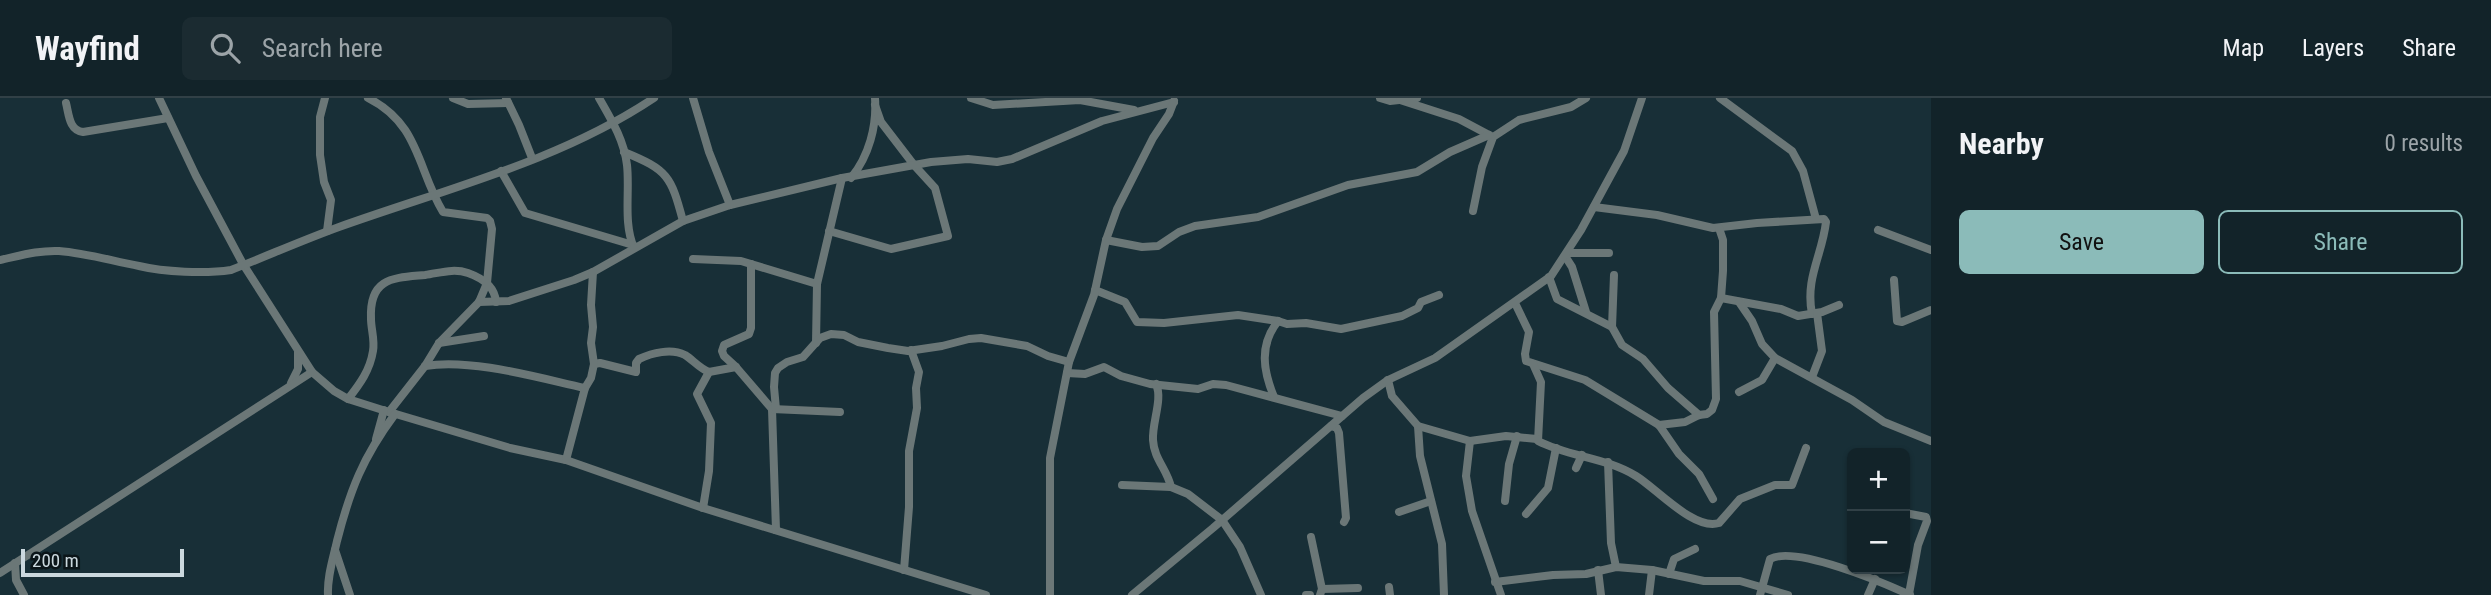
<!DOCTYPE html>
<meta charset="utf-8">
<style>
body{margin:0;font-family:"Roboto Condensed",sans-serif;background:#1b2b31;color:#f1f3f6}
.controls{position:absolute;right:21px;bottom:21px;display:grid;overflow:hidden;border-radius:10px;box-shadow:0 2px 5px #0004}
.controls button{width:63px;height:63px;display:grid;place-items:center;padding:0;border:0;border-bottom:2px solid #314046;background:#122329;color:#f1f3f6;font:35px sans-serif}
.scale{position:absolute;left:21px;bottom:18px;width:163px;box-sizing:border-box;padding-left:7px;border:4px solid #cbd8de;border-top:0;font-size:19px;line-height:24px;white-space:nowrap;color:#cbd8de;-webkit-text-stroke:5px #0b1519;paint-order:stroke}
.list{margin:0;padding:0;list-style:none}
h2{display:flex;justify-content:space-between;align-items:center;height:91px;margin:0;padding:0 28px;font-size:30px}
h2 small{font-size:23px;font-weight:400;color:#9ca4a8}
.actions{display:flex;gap:14px;padding:21px 28px}
.actions a{flex:1;padding:16px 0;border:2px solid #8bbbb9;border-radius:10px;text-align:center;font-size:24px;color:#8bbbb9}
.actions .main{background:#8bbbb9;color:#111}
.icon{flex:none;width:38px;height:38px;fill:none;stroke:currentColor;stroke-width:2;stroke-linecap:round;stroke-linejoin:round}
.map{position:relative;flex:none;width:1931px;height:497px;overflow:hidden}
header{display:flex;align-items:center;gap:42px;box-sizing:border-box;height:98px;padding:0 35px;background:#122329;border-bottom:2px solid #314046}
header strong{font-size:33px}
nav{display:flex;gap:38px;margin-inline-start:auto;font-size:24px}
.search{width:490px;height:63px;background:#1b2b31;display:flex;align-items:center;gap:18px;box-sizing:border-box;padding:0 24px;border-radius:10px;color:#9ca4a8;font-size:26px}
main{display:flex}
aside{flex:1;background:#122329}
.map>svg:first-child{display:block}
.lines{fill:none;stroke-linecap:round;stroke-linejoin:round}
.minor{stroke:#6b7777;stroke-width:8}
</style>
<header>
<strong>Wayfind</strong>
<div class="search"><svg class="icon" aria-label="search" viewBox="0 0 24 24"><circle cx="10" cy="10" r="6"/><path d="M15 15l6 6"/></svg>Search here</div>
<nav><a>Map</a><a>Layers</a><a>Share</a></nav>
</header>
<main>
<div class="map">
<svg width="1931" height="497" viewBox="0 0 1931 497">
<rect width="100%" height="100%" fill="#182f37"/>
<g class="lines">
<g class="minor">
<path d="M 159,0 L 196,78 L 243,166 L 312,274 L 334,293 L 348,301 L 389,314 L 510,350 L 566,362 L 703,410 L 986,497"/>
<path d="M 325,0 L 320,19 L 320,57 L 324,84 L 331,102 L 327,133"/>
<path d="M 368,0 C 420,26 417,71 443,114 L 487,120 L 490,123 L 492,131 L 487,185 L 479,204 L 439,245 L 425,268 L 389,314"/>
<path d="M 453,0 L 468,6 L 508,5"/>
<path d="M 506,0 L 519,27 L 532,60"/>
<path d="M 599,0 C 611,21 624,42 627,67 C 630,93 623,125 634,150"/>
<path d="M 693,0 L 709,54 L 730,107"/>
<path d="M 971,0 L 993,7 L 1080,2 L 1134,12"/>
<path d="M 1380,0 L 1390,3 L 1417,0"/>
<path d="M 1720,0 L 1792,53 L 1803,73 L 1816,121"/>
<path d="M 1400,2 L 1459,21 L 1491,38"/>
<path d="M 66,5 C 69,17 69,32 83,34 L 168,20"/>
<path d="M 624,54 C 668,72 671,78 683,123"/>
<path d="M 501,73 L 525,115 L 633,147"/>
<path d="M 851,80 C 869,58 877,28 875,0"/>
<path d="M 1594,109 L 1657,117 L 1713,130 L 1757,125 L 1824,121 L 1826,124 C 1822,158 1805,180 1812,216"/>
<path d="M 1473,113 L 1482,69 L 1493,39 L 1519,22 L 1571,9 L 1586,0"/>
<path d="M 1878,132 L 1931,152"/>
<path d="M 829,133 L 891,151 L 948,138 L 935,90 L 914,67 L 881,24 L 875,7"/>
<path d="M 1106,142 L 1142,149 L 1158,148 L 1179,134 L 1195,128 L 1258,119 L 1348,87 L 1417,74 L 1450,54 L 1489,37"/>
<path d="M 1568,155 L 1609,155"/>
<path d="M 1565,158 L 1572,169 L 1586,214"/>
<path d="M 693,161 L 741,163 L 817,186"/>
<path d="M 0,162 C 19,158 39,152 59,153 C 86,155 112,163 139,168 C 164,174 205,176 231,172 C 267,158 303,142 339,129 C 445,91 560,63 654,0"/>
<path d="M 751,166 L 751,230 L 749,236 L 724,247 L 722,253 L 724,258 L 736,269 L 772,311 L 776,432"/>
<path d="M 1549,179 L 1557,201 L 1612,229 L 1622,247 L 1643,261 L 1668,290 L 1699,317"/>
<path d="M 1894,182 L 1897,223 L 1902,224 L 1931,212"/>
<path d="M 1095,192 L 1125,204 L 1137,224 L 1164,225 L 1238,217 L 1278,223 L 1287,226 L 1306,225 L 1341,231 L 1402,218 L 1418,210 L 1421,204 L 1439,197"/>
<path d="M 1721,200 L 1781,211 L 1798,218 L 1822,214 L 1839,207"/>
<path d="M 479,204 L 509,203 L 574,182 L 593,174 L 683,123 L 730,107 L 842,80 L 931,64 L 968,61 L 997,64 L 1012,61 L 1102,23 L 1174,4"/>
<path d="M 1739,204 L 1752,223 L 1762,246 L 1775,260 L 1852,302 L 1884,324 L 1931,343"/>
<path d="M 1515,205 L 1529,234 L 1525,256 L 1526,263 L 1585,282 L 1659,327 L 1679,356 L 1699,376 L 1713,401"/>
<path d="M 1612,229 L 1614,177"/>
<path d="M 439,245 L 484,238"/>
<path d="M 816,245 L 817,186 L 842,80"/>
<path d="M 594,266 L 600,265 L 636,274 L 636,265 L 639,261 C 652,255 671,250 685,257 C 693,262 699,270 709,274"/>
<path d="M 1533,266 L 1541,284 L 1538,343 C 1569,359 1605,359 1636,378 C 1656,390 1694,433 1719,425 L 1740,401 L 1775,387 L 1792,387 L 1806,350"/>
<path d="M 425,268 C 471,260 539,280 585,290"/>
<path d="M 1067,275 L 1085,276 L 1104,269 L 1121,278 L 1150,286 L 1198,291 L 1213,286 L 1226,287 L 1342,318"/>
<path d="M 1812,279 L 1822,253 L 1817,215"/>
<path d="M 1388,282 L 1392,298 L 1418,328 L 1420,358 L 1442,446 L 1444,497"/>
<path d="M 291,285 L 298,271 L 298,254"/>
<path d="M 1156,286 C 1163,301 1152,324 1153,342 C 1154,361 1167,371 1171,389"/>
<path d="M 1739,294 L 1762,282 L 1775,260"/>
<path d="M 1274,299 C 1263,272 1259,247 1278,223"/>
<path d="M 348,301 C 360,286 370,272 373,253 C 375,242 371,231 371,221 C 369,179 394,180 425,177 C 440,175 453,170 468,175 C 482,180 495,188 496,204"/>
<path d="M 772,311 L 840,314"/>
<path d="M 776,311 L 774,289 L 775,275 L 778,270 L 787,264 L 803,259 L 820,240 L 831,236 L 844,237 L 858,244 L 888,250 L 908,253 L 942,248 L 969,241 L 981,240 L 1027,248 L 1048,258 L 1069,264"/>
<path d="M 1659,327 L 1685,324 L 1699,317 L 1707,316 L 1712,312 L 1716,301 L 1714,214 L 1721,200 L 1723,173 L 1723,142 L 1719,130"/>
<path d="M 1331,328 L 1337,330 L 1339,335 L 1346,420 L 1344,424"/>
<path d="M 1418,328 L 1470,343 L 1506,338 L 1537,341"/>
<path d="M 376,341 L 384,312"/>
<path d="M 1470,343 L 1466,378 L 1472,413 L 1501,497"/>
<path d="M 566,362 L 585,290 L 591,280 L 594,266 L 591,245 L 593,229 L 591,207 L 593,174"/>
<path d="M 1608,364 L 1611,445 L 1616,469"/>
<path d="M 1576,370 L 1582,357"/>
<path d="M 1122,387 L 1171,389 L 1188,396 L 1222,422 L 1240,449 L 1261,497"/>
<path d="M 1505,403 L 1509,366 L 1517,338"/>
<path d="M 703,410 L 709,373 L 711,325 L 697,296 L 709,274 L 736,269"/>
<path d="M 1399,414 L 1431,403"/>
<path d="M 1905,415 L 1926,419 L 1927,423 L 1918,447 L 1909,496"/>
<path d="M 1526,416 L 1548,390 L 1556,350"/>
<path d="M 1311,439 L 1322,491 L 1320,497"/>
<path d="M 335,452 L 350,497"/>
<path d="M 15,465 L 16,482 L 24,497"/>
<path d="M 904,472 L 909,409 L 909,353 L 917,310 L 916,290 L 919,274 L 911,252"/>
<path d="M 1598,472 L 1601,497"/>
<path d="M 0,475 L 312,274"/>
<path d="M 1669,476 L 1674,461 L 1695,451"/>
<path d="M 1495,484 L 1553,477 L 1586,476 L 1616,469 L 1652,472 L 1704,483 L 1740,483 L 1788,497"/>
<path d="M 1389,489 L 1390,497"/>
<path d="M 1322,491 L 1358,490"/>
<path d="M 328,497 C 327,479 333,461 337,443 C 350,392 363,359 395,316"/>
<path d="M 1050,497 L 1050,360 L 1069,264 L 1094,197 L 1106,142 L 1117,111 L 1153,40 L 1169,16 L 1174,3"/>
<path d="M 1132,497 L 1213,430 L 1363,300 L 1388,282 L 1435,260 L 1551,178 L 1581,132 L 1624,53 L 1642,0"/>
<path d="M 1306,497 L 1310,497"/>
<path d="M 1649,497 L 1652,472"/>
<path d="M 1760,497 L 1770,461 C 1795,447 1884,485 1910,497"/>
<path d="M 1868,497 L 1875,481"/>
</g>
</g>
</svg>
<div class="controls">
<button>+</button>
<button>−</button>
</div>
<div class="scale">200 m</div>
</div>
<aside>
<h2>Nearby<small>0 results</small></h2>
<ul class="list">
</ul>
<div class="actions"><a class="main">Save</a><a>Share</a></div>
</aside>
</main>
